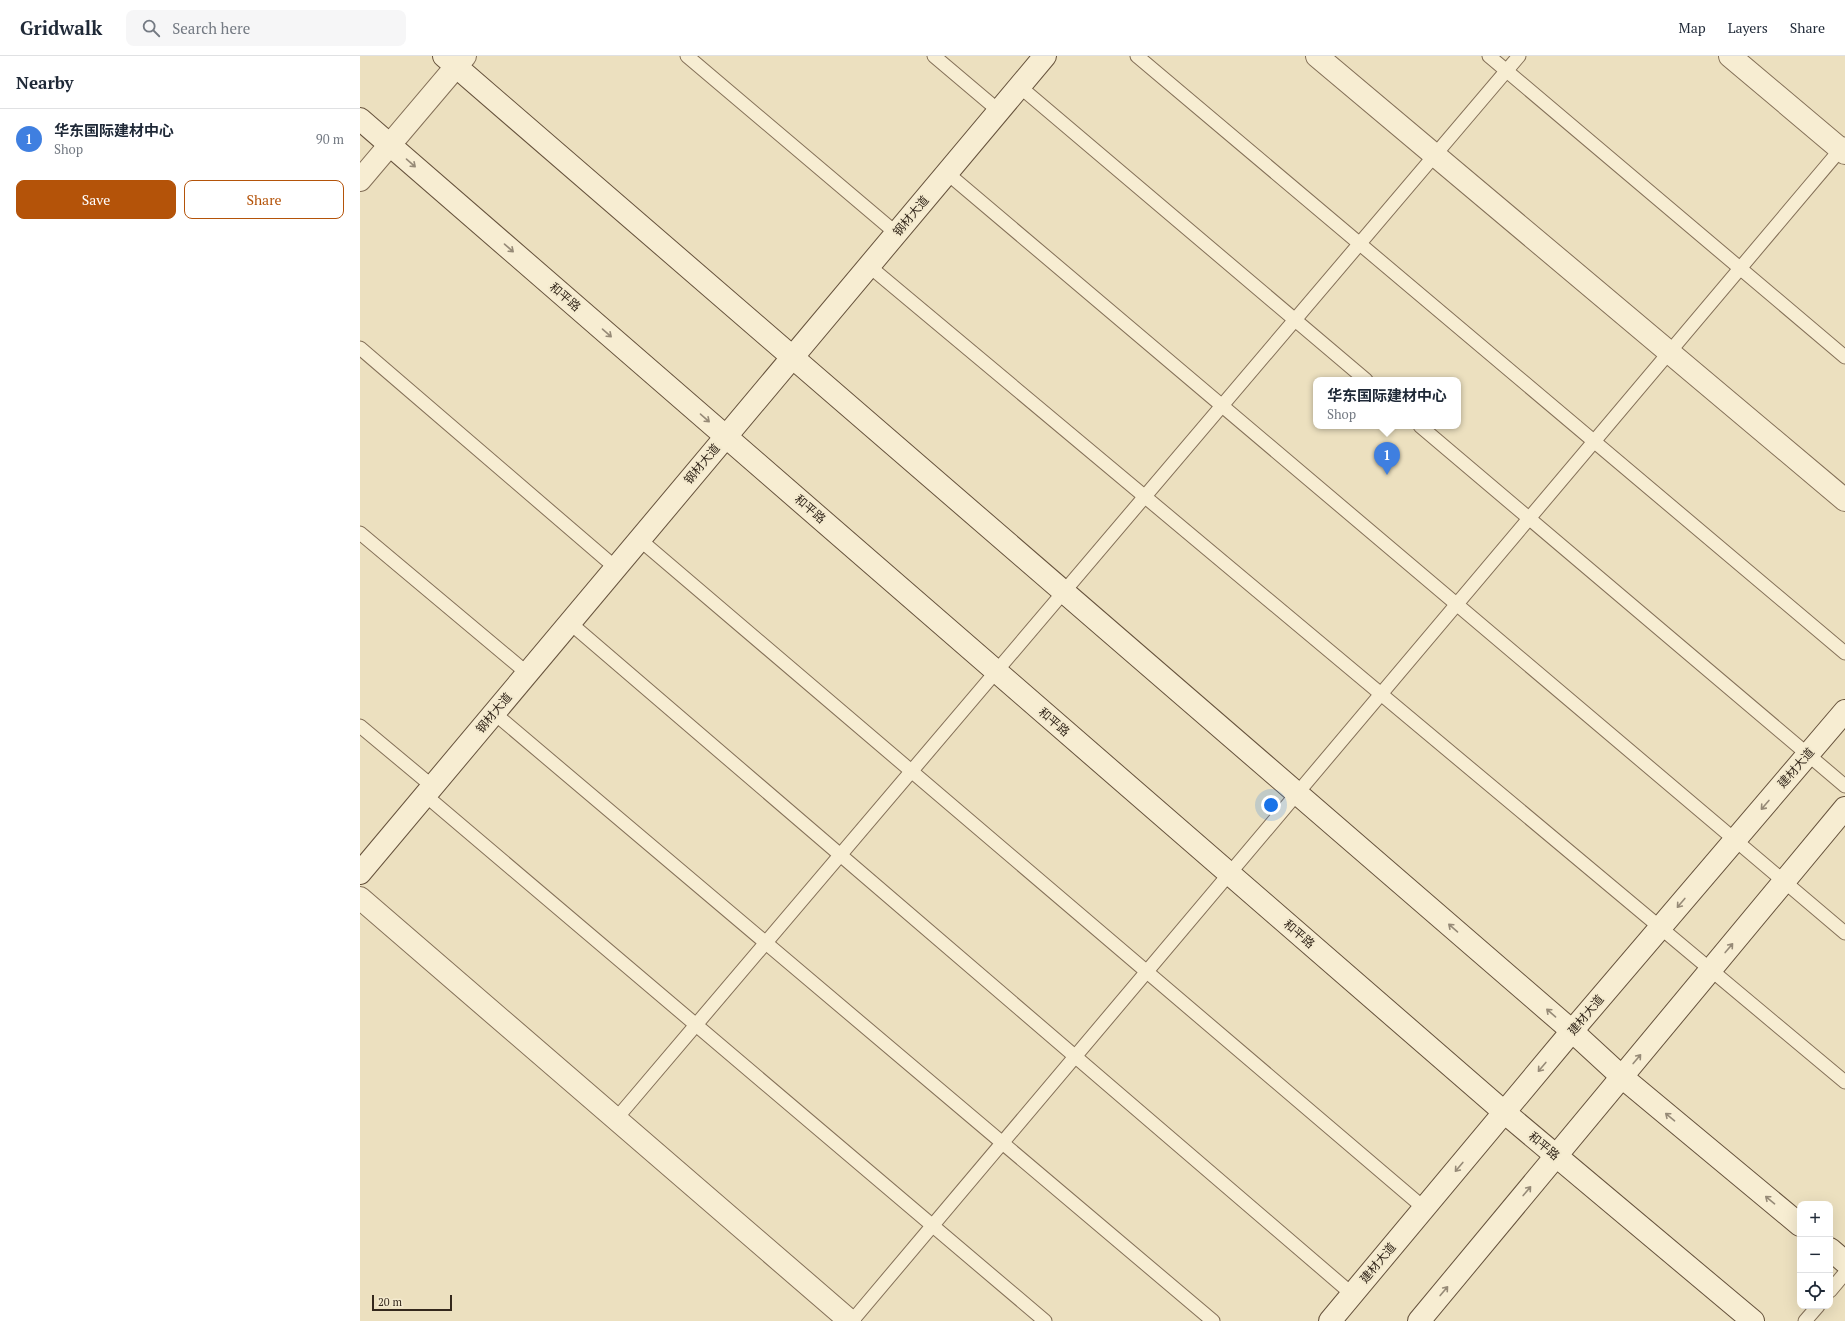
<!DOCTYPE html>
<meta charset="utf-8">
<style>
body{margin:0;font-family:"PT Serif","Noto Sans SC",serif;background:#f6f6f7;color:#1f2937}
.controls{position:absolute;right:12px;bottom:12px;display:grid;overflow:hidden;border-radius:8px;box-shadow:0 4px 16px #0002}
.controls button{width:36px;height:36px;display:grid;place-items:center;padding:0;border:0;border-bottom:1px solid #e0e1e3;background:#fff;color:#1f2937;font:20px sans-serif}
.scale{position:absolute;left:12px;bottom:10px;width:80px;box-sizing:border-box;padding-left:4px;border:2px solid #34281c;border-top:0;font-size:11px;line-height:14px;white-space:nowrap;color:#34281c;-webkit-text-stroke:3px #f4eace;paint-order:stroke}
.you{position:absolute;left:911px;top:749px;width:14px;height:14px;margin:-10px;border:3px solid #fff;border-radius:50%;background:#1a73e8;box-shadow:0 0 0 6px #1a73e833}
.badge{display:grid;place-items:center;width:26px;height:26px;border-radius:50%;background:#b45309;color:#fff;font-size:13px;font-weight:700}
.pin{position:absolute;translate:-50% -33px;filter:drop-shadow(0 1px 2px #0008)}
.pin::after{content:'';position:absolute;top:21px;width:14px;height:12px;background:inherit;clip-path:polygon(0 0,100% 0,50% 100%)}
.popup{position:absolute;left:953px;top:321px;width:148px;height:52px;box-sizing:border-box;display:grid;place-content:center;border-radius:8px;background:#fff;filter:drop-shadow(0 1px 3px #0005);font-size:13px;white-space:nowrap;color:#747a83}
.popup b{font-size:15px;color:#1f2937}
.popup::after{content:'';position:absolute;left:50%;top:100%;margin-left:-8px;border:8px solid transparent;border-top-color:#fff}
.list{margin:0;padding:0;list-style:none}
h2{display:flex;justify-content:space-between;align-items:center;height:52px;margin:0;padding:0 16px;font-size:17px}
h2 small{font-size:13px;font-weight:400;color:#747a83}
.list li{display:grid;grid-template-columns:26px 1fr auto;gap:12px;align-items:center;box-sizing:border-box;height:60px;padding:0 16px;border-top:1px solid #e0e1e3}
.list b{display:block;font-size:15px;white-space:nowrap}
.list p{margin:0;font-size:13px;white-space:nowrap;color:#747a83}
.list em{font-size:13px;font-style:normal;color:#747a83}
.actions{display:flex;gap:8px;padding:12px 16px}
.actions a{flex:1;padding:9px 0;border:1px solid #b45309;border-radius:8px;text-align:center;font-size:14px;color:#b45309}
.actions .main{background:#b45309;color:#fff}
.icon{flex:none;width:22px;height:22px;fill:none;stroke:currentColor;stroke-width:2;stroke-linecap:round;stroke-linejoin:round}
.map{position:relative;flex:none;width:1485px;height:1265px;overflow:hidden}
header{display:flex;align-items:center;gap:24px;box-sizing:border-box;height:56px;padding:0 20px;background:#fff;border-bottom:1px solid #e0e1e3}
header strong{font-size:19px}
nav{display:flex;gap:22px;margin-inline-start:auto;font-size:14px}
.search{width:280px;height:36px;background:#f6f6f7;display:flex;align-items:center;gap:10px;box-sizing:border-box;padding:0 14px;border-radius:8px;color:#747a83;font-size:15px}
main{display:flex}
aside{flex:1;background:#fff}
.map>svg:first-child{display:block}
.lines{fill:none;stroke-linecap:round;stroke-linejoin:round}
.lane-casing{stroke:#847058;stroke-width:15}
.street-casing{stroke:#847058;stroke-width:24}
.secondary-casing{stroke:#66523c;stroke-width:24}
.lane{stroke:#f7edd2;stroke-width:13}
.street{stroke:#f7edd2;stroke-width:22}
.secondary{stroke:#f7edd2;stroke-width:22}
.oneway{stroke:#968a77}
.labels{text-anchor:middle;stroke-width:4;stroke-linejoin:round;paint-order:stroke}
.street-label{font-size:12px;fill:#34281c;stroke:#f4eace}
</style>
<header>
<strong>Gridwalk</strong>
<div class="search"><svg class="icon" aria-label="search" viewBox="0 0 24 24"><circle cx="10" cy="10" r="6"/><path d="M15 15l6 6"/></svg>Search here</div>
<nav><a>Map</a><a>Layers</a><a>Share</a></nav>
</header>
<main>
<aside>
<h2>Nearby<small></small></h2>
<ul class="list">
<li><span class="badge" style="background:#3f7fe0">1</span><div><b>华东国际建材中心</b><p>Shop</p></div><em>90 m</em></li>
</ul>
<div class="actions"><a class="main">Save</a><a>Share</a></div>
</aside>
<div class="map">
<svg width="1485" height="1265" viewBox="0 0 1485 1265">
<rect width="100%" height="100%" fill="#ece0bf"/>
<g class="lines">
<g class="lane-casing">
<g id="lane">
<path d="M 327,0 L 536,177"/>
<path d="M 574,0 L 639,55"/>
<path d="M 777,0 L 1485,597"/>
<path d="M 1129,0 L 1485,301"/>
<path d="M 659,30 L 1006,324"/>
<path d="M 587,117 L 1485,877"/>
<path d="M 509,210 L 1485,1026"/>
<path d="M 0,292 L 256,512"/>
<path d="M 1060,370 L 1485,730"/>
<path d="M 0,477 L 167,617"/>
<path d="M 279,483 L 1064,1152"/>
<path d="M 210,567 L 992,1238"/>
<path d="M 134,657 L 853,1265"/>
<path d="M 0,670 L 72,730"/>
<path d="M 65,739 L 685,1265"/>
<path d="M 256,1063 L 1159,0"/>
<path d="M 1470,1235 L 1485,1217"/>
<path d="M 492,1265 L 1485,88"/>
<path d="M 1445,1265 L 1458,1250"/>
</g>
</g>
<g class="street-casing">
<g id="street">
<path d="M 957,0 L 1485,444"/>
<path d="M 1370,0 L 1485,97"/>
<path d="M 0,124 L 105,0"/>
<path d="M 0,842 L 490,1265"/>
</g>
</g>
<g class="secondary-casing">
<g id="secondary">
<path d="M 84,0 L 1212,975 L 1262,1021 L 1440,1169"/>
<path d="M 0,63 L 1144,1056 L 1393,1265"/>
<path d="M 0,817 L 685,0"/>
<path d="M 1470,1193 L 1485,1206"/>
<path d="M 970,1265 L 1212,975 L 1485,655"/>
<path d="M 1059,1265 L 1485,752"/>
</g>
</g>
<use href="#lane" class="lane"/>
<use href="#street" class="street"/>
<use href="#secondary" class="secondary"/>
</g>
<defs><path id="oneway-shaft" d="M-6 0H5M1.5-3L5.5 0L1.5 3" fill="none" stroke-width="1.6" stroke-linecap="round" stroke-linejoin="round"/></defs>
<g class="oneway">
<use href="#oneway-shaft" transform="translate(51 107) rotate(41)"/>
<use href="#oneway-shaft" transform="translate(149 192) rotate(41)"/>
<use href="#oneway-shaft" transform="translate(247 277) rotate(41)"/>
<use href="#oneway-shaft" transform="translate(345 362) rotate(41)"/>
<use href="#oneway-shaft" transform="translate(1405 749) rotate(131)"/>
<use href="#oneway-shaft" transform="translate(1321 847) rotate(130)"/>
<use href="#oneway-shaft" transform="translate(1093 872) rotate(-139)"/>
<use href="#oneway-shaft" transform="translate(1369 892) rotate(-50)"/>
<use href="#oneway-shaft" transform="translate(1191 957) rotate(-139)"/>
<use href="#oneway-shaft" transform="translate(1277 1003) rotate(-50)"/>
<use href="#oneway-shaft" transform="translate(1182 1011) rotate(130)"/>
<use href="#oneway-shaft" transform="translate(1310 1061) rotate(-140)"/>
<use href="#oneway-shaft" transform="translate(1099 1111) rotate(130)"/>
<use href="#oneway-shaft" transform="translate(1167 1135) rotate(-50)"/>
<use href="#oneway-shaft" transform="translate(1410 1144) rotate(-140)"/>
<use href="#oneway-shaft" transform="translate(1084 1235) rotate(-50)"/>
</g>
<g class="labels">
<g class="street-label">
<text transform="translate(551 160) rotate(-50)" y="4">钢材大道</text>
<text transform="translate(205 241) rotate(41)" y="4">和平路</text>
<text transform="translate(342 408) rotate(-50)" y="4">钢材大道</text>
<text transform="translate(450 453) rotate(41)" y="4">和平路</text>
<text transform="translate(134 657) rotate(-50)" y="4">钢材大道</text>
<text transform="translate(694 666) rotate(41)" y="4">和平路</text>
<text transform="translate(1436 712) rotate(-49)" y="4">建材大道</text>
<text transform="translate(939 878) rotate(41)" y="4">和平路</text>
<text transform="translate(1226 959) rotate(-50)" y="4">建材大道</text>
<text transform="translate(1184 1090) rotate(40)" y="4">和平路</text>
<text transform="translate(1018 1207) rotate(-50)" y="4">建材大道</text>
</g>
</g>
</svg>
<div class="controls">
<button>+</button>
<button>−</button>
<button><svg class="icon" aria-label="locate" viewBox="0 0 24 24"><circle cx="12" cy="12" r="6"/><path d="M12 2v4M12 18v4M2 12h4M18 12h4"/></svg></button>
</div>
<div class="scale">20 m</div>
<div class="you"></div>
<div class="pin badge" style="left:1027px;top:419px;background:#3f7fe0">1</div>
<div class="popup"><b>华东国际建材中心</b>Shop</div>
</div>
</main>
